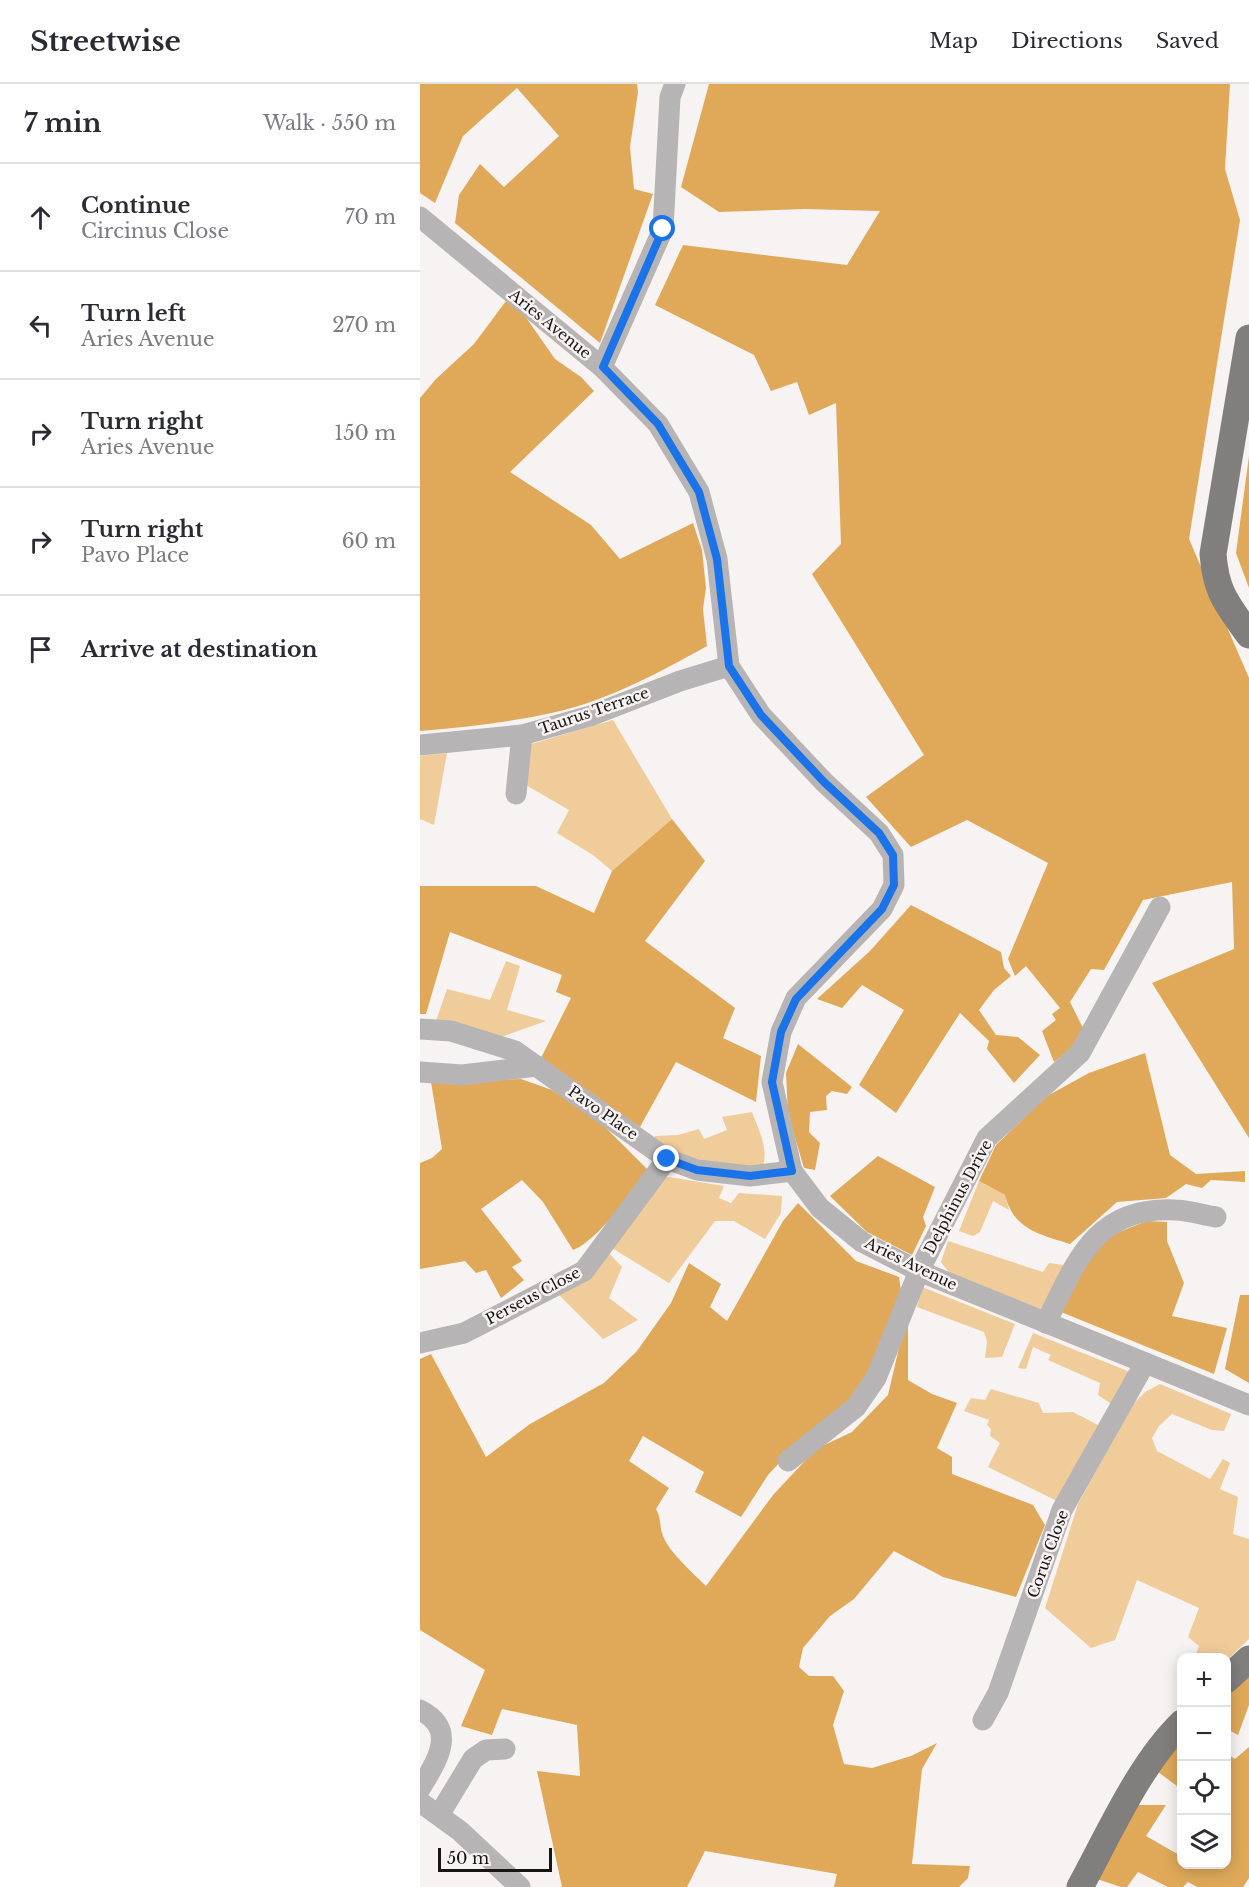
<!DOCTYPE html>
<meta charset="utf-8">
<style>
body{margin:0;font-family:"Libre Baskerville",serif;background:#f2f2f3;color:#2b2b33}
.controls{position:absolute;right:18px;bottom:18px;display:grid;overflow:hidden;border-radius:12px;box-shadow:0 3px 15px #0003}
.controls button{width:54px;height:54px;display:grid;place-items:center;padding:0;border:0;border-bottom:2px solid #e1e1e2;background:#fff;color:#2b2b33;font:30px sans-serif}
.scale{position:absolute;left:18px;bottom:15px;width:114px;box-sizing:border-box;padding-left:6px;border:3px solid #171615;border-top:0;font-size:16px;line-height:21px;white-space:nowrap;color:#171615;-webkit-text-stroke:4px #f7f3f2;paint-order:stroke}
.stop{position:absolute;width:18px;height:18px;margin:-14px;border:4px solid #1a73e8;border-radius:50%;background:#fff}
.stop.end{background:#1a73e8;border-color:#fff;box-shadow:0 2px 6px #0008}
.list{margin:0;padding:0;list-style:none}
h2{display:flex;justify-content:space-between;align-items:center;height:78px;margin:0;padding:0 24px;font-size:26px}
h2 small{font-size:20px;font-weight:400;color:#7c7c81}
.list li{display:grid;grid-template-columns:39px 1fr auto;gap:18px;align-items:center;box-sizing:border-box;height:108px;padding:0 24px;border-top:2px solid #e1e1e2}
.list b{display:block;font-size:22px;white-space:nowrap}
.list p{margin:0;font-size:20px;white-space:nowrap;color:#7c7c81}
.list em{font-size:20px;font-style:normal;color:#7c7c81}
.icon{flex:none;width:33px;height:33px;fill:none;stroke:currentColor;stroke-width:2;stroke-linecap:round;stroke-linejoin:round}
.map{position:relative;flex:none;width:829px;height:1803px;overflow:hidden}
header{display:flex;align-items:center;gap:36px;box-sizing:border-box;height:84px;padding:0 30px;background:#fff;border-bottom:2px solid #e1e1e2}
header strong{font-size:28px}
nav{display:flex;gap:33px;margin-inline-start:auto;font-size:21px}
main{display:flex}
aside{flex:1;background:#fff}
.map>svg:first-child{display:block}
.green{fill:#f0cc9a}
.forest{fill:#dfa959}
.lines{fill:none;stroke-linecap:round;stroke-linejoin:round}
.minor{stroke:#b6b4b4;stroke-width:21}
.major{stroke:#817e7e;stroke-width:27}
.route{stroke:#1a73e8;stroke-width:8}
.labels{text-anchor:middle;stroke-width:5;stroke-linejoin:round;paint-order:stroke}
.street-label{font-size:15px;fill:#171615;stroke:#f7f3f2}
</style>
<header>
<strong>Streetwise</strong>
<nav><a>Map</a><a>Directions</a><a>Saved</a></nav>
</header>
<main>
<aside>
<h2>7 min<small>Walk · 550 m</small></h2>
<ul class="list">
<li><svg class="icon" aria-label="ahead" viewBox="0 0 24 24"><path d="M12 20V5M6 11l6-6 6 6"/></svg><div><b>Continue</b><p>Circinus Close</p></div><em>70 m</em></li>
<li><svg class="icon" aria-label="left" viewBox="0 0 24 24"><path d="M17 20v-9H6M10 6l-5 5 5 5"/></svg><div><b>Turn left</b><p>Aries Avenue</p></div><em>270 m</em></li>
<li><svg class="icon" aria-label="right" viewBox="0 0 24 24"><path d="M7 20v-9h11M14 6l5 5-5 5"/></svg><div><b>Turn right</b><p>Aries Avenue</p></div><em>150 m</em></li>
<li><svg class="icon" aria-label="right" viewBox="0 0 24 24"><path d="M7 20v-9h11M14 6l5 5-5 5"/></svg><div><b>Turn right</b><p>Pavo Place</p></div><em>60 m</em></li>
<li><svg class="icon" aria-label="arrive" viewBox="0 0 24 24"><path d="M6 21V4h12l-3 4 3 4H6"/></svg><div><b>Arrive at destination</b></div></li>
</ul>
</aside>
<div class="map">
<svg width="829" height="1803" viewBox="0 0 829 1803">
<rect width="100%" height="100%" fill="#f7f3f2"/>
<g class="green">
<path d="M 193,636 L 252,735 L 192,787 L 173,771 L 137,749 L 149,726 L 104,700 L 108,661 Z"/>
<path d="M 27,669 L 14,741 L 0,735 L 0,672 Z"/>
<path d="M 86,877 L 100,882 L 87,926 L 126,937 L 78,954 L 16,937 L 27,905 L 70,916 Z"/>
<path d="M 332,1028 C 338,1045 350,1066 342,1084 L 287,1084 L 232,1058 L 235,1052 L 258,1051 L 279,1045 L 284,1055 L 307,1046 L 302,1033 Z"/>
<path d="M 249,1093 L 304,1102 L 299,1114 L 311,1119 L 319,1109 L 362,1112 L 361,1129 L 345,1155 L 314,1137 L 295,1137 L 249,1199 L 192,1164 L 236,1095 Z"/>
<path d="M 559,1097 L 585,1111 L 589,1126 L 573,1117 L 560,1148 L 553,1152 L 539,1147 Z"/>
<path d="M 528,1157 L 623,1188 L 629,1179 L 644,1181 L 623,1226 L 531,1191 L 521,1178 Z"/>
<path d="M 187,1167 L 202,1183 L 189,1214 L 218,1236 L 183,1255 L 138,1210 Z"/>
<path d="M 502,1203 L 595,1240 L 582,1273 L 565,1274 L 567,1258 L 564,1248 L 497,1223 Z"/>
<path d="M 613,1249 L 710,1288 L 693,1321 L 678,1311 L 680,1299 L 628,1276 L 631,1271 L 613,1263 L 606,1285 L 598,1284 Z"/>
<path d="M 740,1300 L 811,1330 L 804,1347 L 792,1346 L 752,1330 L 739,1342 L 732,1354 L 737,1367 L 790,1395 L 803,1375 L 810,1379 L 800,1405 L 818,1413 L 813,1450 L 829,1455 L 829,1555 L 807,1576 L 806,1574 L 775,1573 L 779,1562 L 768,1553 L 779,1524 L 717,1496 L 695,1556 L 671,1564 L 625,1524 L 658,1420 L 713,1320 L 725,1308 Z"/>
<path d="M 571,1305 L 619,1319 L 623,1329 L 653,1328 L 680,1342 L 639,1418 L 568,1383 L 580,1359 L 570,1352 L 571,1345 L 567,1341 L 569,1336 L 544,1327 L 551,1314 L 565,1316 Z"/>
</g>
<g class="forest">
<path d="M 0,0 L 217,0 L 218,8 L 210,63 L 214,105 L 233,110 L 180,259 L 35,139 L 39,111 L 60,80 L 84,103 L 139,52 L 97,4 L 43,52 L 15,119 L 0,109 Z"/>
<path d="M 289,0 L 810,0 L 805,85 L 820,136 L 769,455 L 829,594 L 829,1054 L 732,899 L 814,865 L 812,798 L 723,816 L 684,886 L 671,885 L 650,918 L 667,952 L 634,978 L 622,947 L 636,936 L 632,930 L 640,924 L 606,882 L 595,892 L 588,875 L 628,779 L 547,736 L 491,763 L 446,713 L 504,671 L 392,490 L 421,460 L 416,319 L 389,331 L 377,298 L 351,307 L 334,271 L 235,221 L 263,161 L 427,181 L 460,127 L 385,125 L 299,128 L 261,103 Z"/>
<path d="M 86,217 L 105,232 L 135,275 L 161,293 L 174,307 L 90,388 L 171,441 L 200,475 L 273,439 L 282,466 L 286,504 L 283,525 L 287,562 C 240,588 189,616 136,628 C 92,638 46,643 0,647 L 0,314 L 16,295 L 54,260 Z"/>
<path d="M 829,372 L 829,504 L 816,469 Z"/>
<path d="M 252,735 L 285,777 L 225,857 L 315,924 L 303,954 L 341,972 L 336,1018 L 256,978 L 220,1043 L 120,976 L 151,914 L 136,908 L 142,891 L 30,848 L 6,930 L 0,930 L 0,802 L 116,802 L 174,829 L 192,787 Z"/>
<path d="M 491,821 L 581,868 L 584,884 L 591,892 L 574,906 L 559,926 L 576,951 L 598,953 L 620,971 L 594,999 L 567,965 L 569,957 L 540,929 L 476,1029 L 439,1001 L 484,926 L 442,901 L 422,924 L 397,915 L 450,867 Z"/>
<path d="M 378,960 L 432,1003 L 427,1010 L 412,1007 L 406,1012 L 407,1026 L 390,1028 L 389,1048 L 400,1059 L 395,1086 L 384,1084 L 368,1030 L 366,989 Z"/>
<path d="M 725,969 L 750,1071 L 776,1090 L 825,1087 L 825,1098 L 791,1096 L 782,1104 L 766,1100 L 746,1114 L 697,1118 L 650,1160 C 619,1150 594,1146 585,1111 L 559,1097 L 576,1061 L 627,1012 L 669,989 Z"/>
<path d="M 101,995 L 132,1006 L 182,1040 L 228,1086 C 210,1109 179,1156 153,1166 L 123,1118 L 102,1096 L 61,1125 L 102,1177 L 92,1183 L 104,1196 L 81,1214 L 66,1186 L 56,1189 L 45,1177 L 0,1185 L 0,1079 L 12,1074 L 22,1065 L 11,998 Z"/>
<path d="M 458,1072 L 515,1103 L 503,1133 L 506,1142 L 492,1171 L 447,1148 L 410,1112 Z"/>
<path d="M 378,1119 L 436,1177 L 479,1193 L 482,1214 L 460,1272 L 430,1320 L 372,1365 L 348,1391 L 321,1433 L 275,1408 L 284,1388 L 223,1352 L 209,1377 L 249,1404 L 236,1425 C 242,1436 239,1442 243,1452 C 249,1468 274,1490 286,1502 L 353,1411 L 396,1365 L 432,1348 L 468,1311 L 482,1251 L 488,1242 L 488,1296 L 512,1310 L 537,1319 L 517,1364 L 532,1373 L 532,1390 L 613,1421 L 625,1441 L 596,1513 L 523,1493 L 474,1467 L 434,1515 L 410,1532 L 383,1564 L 379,1583 L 389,1592 L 413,1592 L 424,1607 L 413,1641 L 424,1680 L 452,1684 L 491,1672 L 517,1659 L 502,1685 L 492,1780 L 550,1782 L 548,1794 L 539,1803 L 414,1803 L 417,1790 L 285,1767 L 267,1803 L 142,1803 L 117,1687 L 160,1692 L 157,1641 L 82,1625 L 72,1651 L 41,1642 L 65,1586 L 0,1546 L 0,1275 L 11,1270 L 66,1373 L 110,1340 L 184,1299 L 217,1267 L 251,1219 L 269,1179 L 301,1200 L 290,1223 L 307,1237 L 363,1137 Z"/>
<path d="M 727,1137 L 747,1138 L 747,1157 L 764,1199 L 752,1232 L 807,1244 L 794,1290 L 641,1228 L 667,1173 L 686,1153 Z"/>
<path d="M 820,1211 L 829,1211 L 829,1299 L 805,1285 Z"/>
<path d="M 829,1591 L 829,1621 L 818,1651 L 807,1645 L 806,1609 Z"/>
<path d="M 761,1651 L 761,1705 L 734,1685 Z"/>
<path d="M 829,1663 L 829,1794 L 823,1803 L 777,1803 L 768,1798 L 763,1803 L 748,1803 L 718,1788 L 707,1803 L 701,1803 L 674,1794 L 715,1721 L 746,1721 L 726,1752 L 761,1772 L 762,1780 L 806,1780 L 807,1746 L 811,1740 L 807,1736 L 807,1670 L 815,1675 Z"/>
</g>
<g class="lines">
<g class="minor">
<path d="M 0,133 L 182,283 L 238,340 L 279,408 L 297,475 L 309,582 L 341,631 L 404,698 L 459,749 L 473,771 L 474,801 L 462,825 L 376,914 L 361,948 L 352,998 L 372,1087 L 400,1124 L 442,1158 L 499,1187 L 829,1321"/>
<path d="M 182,283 L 243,145 L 250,13 L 255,0"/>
<path d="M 0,661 L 102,651 L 170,632 L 260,597 L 309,582"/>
<path d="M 96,710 L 102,651"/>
<path d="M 0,945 L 31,947 L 95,967 L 247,1075 L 277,1086 L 330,1092 L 372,1087"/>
<path d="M 0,988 L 42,991 L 117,982"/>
<path d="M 626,1239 C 656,1178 675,1122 755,1126 C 768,1126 782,1131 796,1133"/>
<path d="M 0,1259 L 44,1249 L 164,1187 L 247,1075"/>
<path d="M 368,1377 L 436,1323 L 456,1294 L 499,1187 L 567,1054 L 660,969 L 740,823"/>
<path d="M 0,1626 C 39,1646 16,1678 0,1705"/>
<path d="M 563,1636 L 578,1609 L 642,1426 L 725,1279"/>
<path d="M 0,1718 L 40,1747 L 100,1803"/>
<path d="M 19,1731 L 53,1675 L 66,1666 L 85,1665"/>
</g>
<g class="major">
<path d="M 829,254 L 793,470 C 796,509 807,520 829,551"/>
<path d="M 806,1596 L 829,1575"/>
<path d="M 660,1803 C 688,1752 720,1679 762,1639"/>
</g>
</g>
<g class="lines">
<path class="route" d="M 243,145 L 183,283 L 238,340 L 279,408 L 297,475 L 309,582 L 341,631 L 404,698 L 459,749 L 473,771 L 474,801 L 462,825 L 376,915 L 361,948 L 352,998 L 372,1087 L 330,1092 L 277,1086 L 247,1075"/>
</g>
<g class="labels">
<g class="street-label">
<text transform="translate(130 240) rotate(39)" y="5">Aries Avenue</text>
<text transform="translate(174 627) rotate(-19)" y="5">Taurus Terrace</text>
<text transform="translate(183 1029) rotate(35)" y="5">Pavo Place</text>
<text transform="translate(538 1113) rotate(-62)" y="5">Delphinus Drive</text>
<text transform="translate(491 1180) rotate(26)" y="5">Aries Avenue</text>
<text transform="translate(113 1212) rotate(-28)" y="5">Perseus Close</text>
<text transform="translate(628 1470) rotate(-70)" y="5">Corus Close</text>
</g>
</g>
</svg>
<div class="controls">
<button>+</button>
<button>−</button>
<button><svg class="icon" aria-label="locate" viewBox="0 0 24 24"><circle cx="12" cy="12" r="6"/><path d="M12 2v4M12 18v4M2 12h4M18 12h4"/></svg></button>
<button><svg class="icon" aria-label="layers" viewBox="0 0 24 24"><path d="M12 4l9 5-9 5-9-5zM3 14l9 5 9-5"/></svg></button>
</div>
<div class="scale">50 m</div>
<div class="stop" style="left:243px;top:145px"></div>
<div class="stop end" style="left:247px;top:1075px"></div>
</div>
</main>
